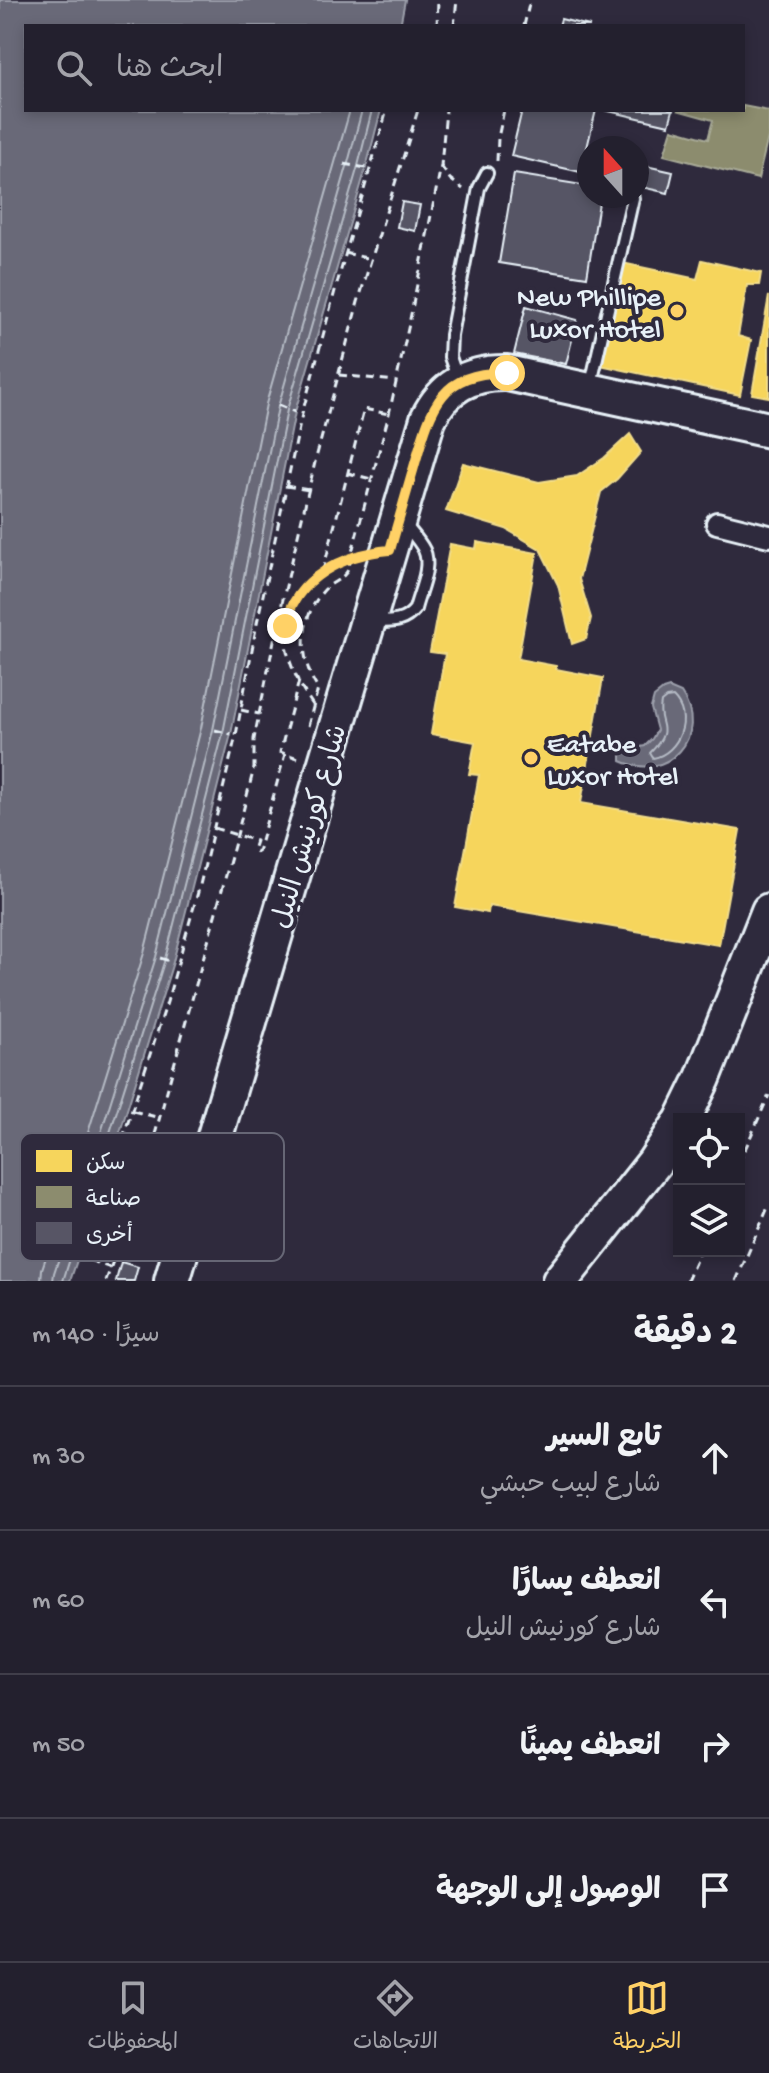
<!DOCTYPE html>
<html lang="ar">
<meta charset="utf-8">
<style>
body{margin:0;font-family:"Gochi Hand","Playpen Sans Arabic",sans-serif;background:#2b2836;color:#f1f3f6;direction:rtl}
.controls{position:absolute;right:24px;bottom:24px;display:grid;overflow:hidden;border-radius:0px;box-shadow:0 4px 12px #0003}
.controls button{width:72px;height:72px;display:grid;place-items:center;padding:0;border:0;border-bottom:2px solid #403e4a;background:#23202e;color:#f1f3f6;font:40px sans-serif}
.compass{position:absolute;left:577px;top:136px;width:72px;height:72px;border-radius:50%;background:#23202e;box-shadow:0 4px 12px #0003;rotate:339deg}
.stop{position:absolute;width:24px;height:24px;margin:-18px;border:6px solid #ffd166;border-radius:50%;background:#fff}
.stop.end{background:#ffd166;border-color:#fff;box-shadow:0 2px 8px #0008}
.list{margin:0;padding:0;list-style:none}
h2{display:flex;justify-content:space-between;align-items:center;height:104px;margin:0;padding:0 32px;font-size:34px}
h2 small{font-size:26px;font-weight:400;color:#a3a3aa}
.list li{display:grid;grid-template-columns:52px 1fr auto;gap:24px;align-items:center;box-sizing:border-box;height:144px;padding:0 32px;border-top:2px solid #403e4a}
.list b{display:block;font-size:30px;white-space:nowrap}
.list p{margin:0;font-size:26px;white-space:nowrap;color:#a3a3aa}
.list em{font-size:26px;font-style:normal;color:#a3a3aa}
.icon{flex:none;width:44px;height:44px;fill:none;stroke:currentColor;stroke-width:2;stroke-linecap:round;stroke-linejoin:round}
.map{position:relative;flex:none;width:769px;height:1281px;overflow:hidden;direction:ltr}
.search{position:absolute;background:#23202e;box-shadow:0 4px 12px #0003;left:24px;right:24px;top:24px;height:88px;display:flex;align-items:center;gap:20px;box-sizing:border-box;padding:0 28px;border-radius:0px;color:#a3a3aa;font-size:30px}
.sheet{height:680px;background:#23202e}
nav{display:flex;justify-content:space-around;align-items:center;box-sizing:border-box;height:112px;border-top:2px solid #403e4a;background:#23202e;font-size:22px;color:#a3a3aa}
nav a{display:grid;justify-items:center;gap:4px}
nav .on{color:#ffd166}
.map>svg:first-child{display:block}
.water{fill:#696978;stroke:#9c9fab;stroke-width:2}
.homes{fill:#f6d55c;stroke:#f2dd8b;stroke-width:2}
.industry{fill:#8c8c6e;stroke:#a8aa97;stroke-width:2}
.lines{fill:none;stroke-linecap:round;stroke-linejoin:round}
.shore{stroke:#b5bbc5;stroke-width:2}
.building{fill:#575565;stroke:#e8f1f8;stroke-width:2}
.service-casing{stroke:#e8f1f8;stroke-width:16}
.minor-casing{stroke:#e8f1f8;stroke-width:26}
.primary-casing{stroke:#e8f1f8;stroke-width:40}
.path{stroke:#e8f1f8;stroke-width:3;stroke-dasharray:8 6;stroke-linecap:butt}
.service{stroke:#2f2a3d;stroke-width:10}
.minor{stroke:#2f2a3d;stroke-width:20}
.primary{stroke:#2f2a3d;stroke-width:34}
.route{stroke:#ffd166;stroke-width:10}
.poi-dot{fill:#ffd166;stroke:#2f2a3d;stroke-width:3}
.labels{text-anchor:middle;stroke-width:8;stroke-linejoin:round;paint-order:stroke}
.poi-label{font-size:28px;fill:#e8f1f8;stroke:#2f2a3d;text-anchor:end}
.street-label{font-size:28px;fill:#e8f1f8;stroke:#2f2a3d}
.key{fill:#2f2a3d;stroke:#666675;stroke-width:2}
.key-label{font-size:22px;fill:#e8f1f8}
</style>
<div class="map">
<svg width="769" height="1281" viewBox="0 0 769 1281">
<rect width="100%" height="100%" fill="#2f2a3d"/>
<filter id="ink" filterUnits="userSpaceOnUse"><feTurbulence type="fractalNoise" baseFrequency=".0125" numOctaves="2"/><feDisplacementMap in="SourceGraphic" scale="16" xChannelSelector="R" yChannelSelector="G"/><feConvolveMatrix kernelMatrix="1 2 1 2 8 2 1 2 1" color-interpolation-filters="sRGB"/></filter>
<g filter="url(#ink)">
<g class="water">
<path d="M 0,0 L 405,0 L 400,26 L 26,26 L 26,110 L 381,110 L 366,168 L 295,412 L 231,734 L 173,962 L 116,1145 L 70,1281 L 0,1281 Z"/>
<path d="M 669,688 L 681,693 C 711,735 668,783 621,761 L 621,751 L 645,746 L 652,739 L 657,730 L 651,708 L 654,697 L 663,690 Z"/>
</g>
<g class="homes">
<path d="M 702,260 L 761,273 L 759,285 L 747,285 L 738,336 L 751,340 L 740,395 L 600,365 L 622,263 L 697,279 Z"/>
<path d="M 769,296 L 769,397 L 752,394 Z"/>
<path d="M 630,434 L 641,452 L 617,479 L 601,492 L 579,579 L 591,618 L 586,639 L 572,644 L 558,585 L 540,549 L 506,529 L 446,511 L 463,463 L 539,482 L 577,476 L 604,458 Z"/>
<path d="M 477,542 L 537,553 L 518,659 L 556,666 L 556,669 L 603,678 L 581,803 L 740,830 L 719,945 L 489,906 L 488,913 L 455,907 L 479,775 L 469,774 L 475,742 L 431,734 L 445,654 L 430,652 L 450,544 L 476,549 Z"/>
</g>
<path class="industry" d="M 743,106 L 769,111 L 769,133 L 758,179 L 664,155 L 672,129 L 708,139 L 713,120 L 677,110 L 743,110 Z"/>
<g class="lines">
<g class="shore">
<path d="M 673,697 C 694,717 679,753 653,758 L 650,753 C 676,726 656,727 661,702 L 666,698 Z"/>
<path d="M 41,1281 L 42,1269 L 87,1136 L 144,953 L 201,728 L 266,404 L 350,110"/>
<path d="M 53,1281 L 54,1273 L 99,1139 L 156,957 L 213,730 L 278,407 L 348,163 L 362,110"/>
<path d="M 63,1281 L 165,959 L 223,733 L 287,410 L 358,166 L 372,110"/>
</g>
</g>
<g class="building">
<path d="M 561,19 L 581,24 L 590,26 L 559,26 Z"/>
<path d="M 522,110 L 596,110 L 586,152 L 589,153 L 589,174 L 511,156 Z"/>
<path d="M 604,110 L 673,110 L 669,125 Z"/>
<path d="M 637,164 L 673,172 L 668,193 L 637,186 Z"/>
<path d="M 514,174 L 589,186 L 589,196 L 600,196 L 587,277 L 499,263 Z"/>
<path d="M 402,202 L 420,205 L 415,231 L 397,227 Z"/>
<path d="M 526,306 L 577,320 L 566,364 L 514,354 Z"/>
<path d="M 121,1262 L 138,1267 L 134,1281 L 116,1281 Z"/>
</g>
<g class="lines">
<g class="service-casing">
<g id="service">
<path d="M 458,380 L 450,357 L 451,335 L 479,188 L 487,173"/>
<path d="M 591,384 L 633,198"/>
<path d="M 375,622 C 391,622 404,623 415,609 C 419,592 432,567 424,550 C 419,540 410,531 403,522"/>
</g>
</g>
<g class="minor-casing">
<path id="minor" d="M 717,523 L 769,536"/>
</g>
<g class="primary-casing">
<g id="primary">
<path d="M 683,1119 L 703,1078 L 769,911"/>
<path d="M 172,1281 L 428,419 C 444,386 471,372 507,373 L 769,430"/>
<path d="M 560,1281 L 654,1163 L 679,1125"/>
</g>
</g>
<g class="path">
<path d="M 437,26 L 438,0"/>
<path d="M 454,26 L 457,0"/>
<path d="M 524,26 L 530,0"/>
<path d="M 497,161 L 498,138 L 504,110"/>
<path d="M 344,164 L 366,168"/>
<path d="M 441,166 L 450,179 L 463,189"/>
<path d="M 345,253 L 371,259"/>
<path d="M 339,375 L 395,381"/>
<path d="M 278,405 L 295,412"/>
<path d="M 348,473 L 371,479"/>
<path d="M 286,486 L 309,490"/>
<path d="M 323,571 L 364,409 L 389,414"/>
<path d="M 313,705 C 294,678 274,637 292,605 C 296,597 302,591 308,585 C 322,570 341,559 361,554"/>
<path d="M 241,710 L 259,714"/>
<path d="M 308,726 L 318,689 C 298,658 299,617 325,589 C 331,583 340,580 345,574 C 349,571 350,561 351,556 L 389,414 L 409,324 L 441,166 L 446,110"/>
<path d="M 215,730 L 231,734"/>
<path d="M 298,758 L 280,752 L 299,681"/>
<path d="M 214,828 L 256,841 L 253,850 L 258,852 L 285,754"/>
<path d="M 160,958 L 173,962"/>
<path d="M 133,1111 L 160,1118"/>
<path d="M 95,1140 L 116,1145"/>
<path d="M 739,1163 L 769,1095"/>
<path d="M 111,1268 L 84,1258 L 167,1002 L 200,885 L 236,735 L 257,623 L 302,414 L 336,287 L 387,110"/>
<path d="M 106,1281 L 148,1160 L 237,835 L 254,768 L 254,739 L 279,616 L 316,458 L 358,302 L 418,110"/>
<path d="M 687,1281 L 700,1251"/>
<path d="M 736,1281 L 769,1205"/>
</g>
<use href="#service" class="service"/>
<use href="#minor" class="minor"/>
<use href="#primary" class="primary"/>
</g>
</g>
<g class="lines" filter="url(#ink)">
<path class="route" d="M 285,626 C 295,577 345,554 390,550 C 398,522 406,494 414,467 C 430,412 438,370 507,373"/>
</g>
<g class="poi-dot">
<circle cx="677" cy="311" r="8"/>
<circle cx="531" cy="758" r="8"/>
</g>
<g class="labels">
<g class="poi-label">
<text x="661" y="305">New Phillipe<tspan x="661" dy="32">Luxor Hotel</tspan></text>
<text x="547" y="752" text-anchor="start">Eatabe<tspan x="547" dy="32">Luxor Hotel</tspan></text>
</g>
<g class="street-label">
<text transform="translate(307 826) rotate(-74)" y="10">شارع كورنيش النيل</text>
</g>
</g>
<rect x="20" y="1133" width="264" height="128" rx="12" class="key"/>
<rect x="36" y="1150" width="36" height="22" fill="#f6d55c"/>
<rect x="36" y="1186" width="36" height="22" fill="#8c8c6e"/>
<rect x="36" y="1222" width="36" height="22" fill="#575565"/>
<g class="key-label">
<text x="86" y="1169">سكن</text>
<text x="86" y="1205">صناعة</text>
<text x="86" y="1241">أخرى</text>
</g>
</svg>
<div class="controls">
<button><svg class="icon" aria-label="locate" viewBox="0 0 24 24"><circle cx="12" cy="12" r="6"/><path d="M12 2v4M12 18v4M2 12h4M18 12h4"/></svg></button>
<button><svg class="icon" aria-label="layers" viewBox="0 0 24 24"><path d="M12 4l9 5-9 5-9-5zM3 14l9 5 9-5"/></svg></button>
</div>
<svg class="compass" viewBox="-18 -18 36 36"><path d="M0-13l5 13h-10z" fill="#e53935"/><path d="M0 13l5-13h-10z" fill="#a3a3aa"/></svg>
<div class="stop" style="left:507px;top:373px"></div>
<div class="stop end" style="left:285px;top:626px"></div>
<div class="search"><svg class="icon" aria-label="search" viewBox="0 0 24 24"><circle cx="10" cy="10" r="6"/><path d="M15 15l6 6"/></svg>ابحث هنا</div>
</div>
<section class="sheet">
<h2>2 دقيقة<small>سيرًا · 140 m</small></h2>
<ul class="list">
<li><svg class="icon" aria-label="ahead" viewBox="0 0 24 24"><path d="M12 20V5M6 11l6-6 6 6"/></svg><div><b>تابع السير</b><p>شارع لبيب حبشي</p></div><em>30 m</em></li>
<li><svg class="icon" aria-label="left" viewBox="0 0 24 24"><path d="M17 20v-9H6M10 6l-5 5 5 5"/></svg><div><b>انعطف يسارًا</b><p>شارع كورنيش النيل</p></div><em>60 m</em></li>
<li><svg class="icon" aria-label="right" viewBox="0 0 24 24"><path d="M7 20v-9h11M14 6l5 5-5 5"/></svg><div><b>انعطف يمينًا</b></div><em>50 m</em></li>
<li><svg class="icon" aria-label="arrive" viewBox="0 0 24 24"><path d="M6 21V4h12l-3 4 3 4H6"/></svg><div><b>الوصول إلى الوجهة</b></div></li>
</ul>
</section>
<nav>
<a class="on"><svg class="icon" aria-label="map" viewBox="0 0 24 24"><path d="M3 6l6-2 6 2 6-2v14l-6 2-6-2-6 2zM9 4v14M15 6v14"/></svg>الخريطة</a>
<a><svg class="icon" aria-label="directions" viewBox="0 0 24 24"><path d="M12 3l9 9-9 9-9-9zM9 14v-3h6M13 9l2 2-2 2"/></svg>الاتجاهات</a>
<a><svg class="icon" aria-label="saved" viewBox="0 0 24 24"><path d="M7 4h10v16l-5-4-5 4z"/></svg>المحفوظات</a>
</nav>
